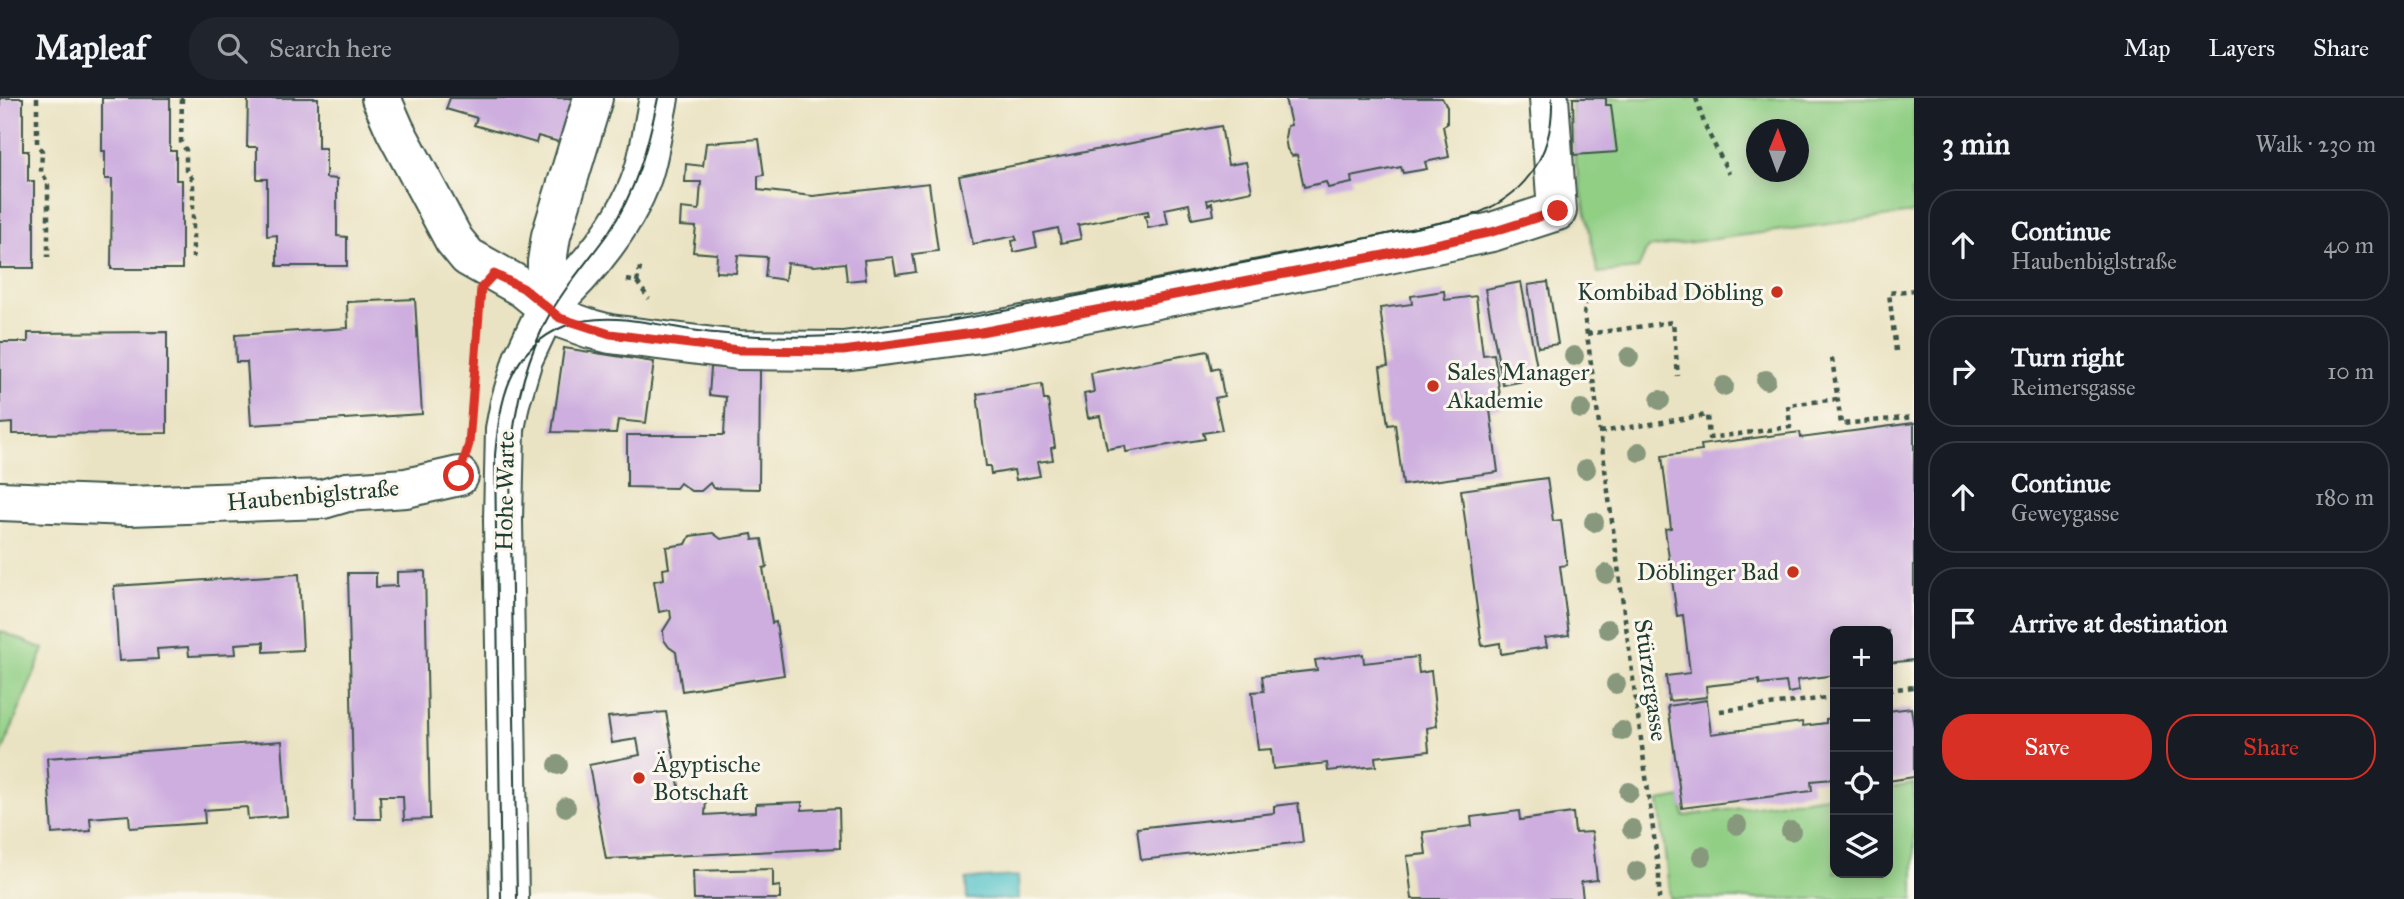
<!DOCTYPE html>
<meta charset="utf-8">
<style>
body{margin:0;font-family:"IM FELL Great Primer",serif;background:#20242c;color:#f1f3f6}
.controls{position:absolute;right:21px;bottom:21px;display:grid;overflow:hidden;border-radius:14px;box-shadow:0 4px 18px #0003}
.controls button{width:63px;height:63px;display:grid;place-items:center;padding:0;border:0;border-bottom:2px solid #363941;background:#171b24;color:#f1f3f6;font:35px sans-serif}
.compass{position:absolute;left:1746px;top:21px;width:63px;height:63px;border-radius:50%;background:#171b24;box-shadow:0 4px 18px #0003;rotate:1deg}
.stop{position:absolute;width:21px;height:21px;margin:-16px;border:5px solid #d93025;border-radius:50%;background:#fff}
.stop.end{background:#d93025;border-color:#fff;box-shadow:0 2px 7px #0008}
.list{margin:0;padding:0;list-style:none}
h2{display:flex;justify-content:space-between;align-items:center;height:91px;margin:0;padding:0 28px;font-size:30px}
h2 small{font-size:23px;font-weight:400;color:#9ea1a6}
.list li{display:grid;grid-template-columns:46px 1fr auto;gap:21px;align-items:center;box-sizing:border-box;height:112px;margin:0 14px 14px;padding:0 14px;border:2px solid #363941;border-radius:28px}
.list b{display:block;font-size:26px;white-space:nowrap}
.list p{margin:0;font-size:23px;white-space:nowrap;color:#9ea1a6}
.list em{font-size:23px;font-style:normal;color:#9ea1a6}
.actions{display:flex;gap:14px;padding:21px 28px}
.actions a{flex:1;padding:16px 0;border:2px solid #d93025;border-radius:28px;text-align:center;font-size:24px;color:#d93025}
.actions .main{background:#d93025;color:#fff}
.icon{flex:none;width:38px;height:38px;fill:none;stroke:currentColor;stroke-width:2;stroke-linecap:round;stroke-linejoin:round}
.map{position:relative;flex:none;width:1914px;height:801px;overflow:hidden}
header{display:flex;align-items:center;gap:42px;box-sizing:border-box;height:98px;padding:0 35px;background:#171b24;border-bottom:2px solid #363941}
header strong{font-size:33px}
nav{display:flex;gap:38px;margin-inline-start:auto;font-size:24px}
.search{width:490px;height:63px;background:#20242c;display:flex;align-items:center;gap:18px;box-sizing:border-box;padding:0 24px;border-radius:28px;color:#9ea1a6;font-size:26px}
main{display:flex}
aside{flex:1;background:#171b24}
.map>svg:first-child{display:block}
.green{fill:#91cf85;stroke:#58865c;stroke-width:2;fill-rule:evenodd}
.water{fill:#54c2c9;stroke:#3a807e;stroke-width:2}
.building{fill:#cdaedf}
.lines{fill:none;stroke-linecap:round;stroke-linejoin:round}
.minor-casing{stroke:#3d5649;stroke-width:42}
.path{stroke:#3d5649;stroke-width:4.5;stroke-dasharray:5 5;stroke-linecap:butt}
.minor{stroke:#fff;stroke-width:38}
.tram{stroke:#1f3d34;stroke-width:2}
.tree{fill:#87987d}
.route{stroke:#d93025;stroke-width:9}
.poi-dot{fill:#c8321e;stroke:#fbf7ec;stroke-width:2.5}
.labels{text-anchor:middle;stroke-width:6;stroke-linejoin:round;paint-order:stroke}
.poi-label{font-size:24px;fill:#1f3d34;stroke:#fbf7ec;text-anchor:end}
.street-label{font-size:24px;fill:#1f3d34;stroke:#fbf7ec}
</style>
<header>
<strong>Mapleaf</strong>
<div class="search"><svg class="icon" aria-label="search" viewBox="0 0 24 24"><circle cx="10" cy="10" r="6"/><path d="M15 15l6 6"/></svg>Search here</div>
<nav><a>Map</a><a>Layers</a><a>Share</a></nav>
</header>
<main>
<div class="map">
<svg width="1914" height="801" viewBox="0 0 1914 801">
<rect width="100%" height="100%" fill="#fbf7ec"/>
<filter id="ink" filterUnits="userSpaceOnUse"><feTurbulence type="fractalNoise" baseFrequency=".0143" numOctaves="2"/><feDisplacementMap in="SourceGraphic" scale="14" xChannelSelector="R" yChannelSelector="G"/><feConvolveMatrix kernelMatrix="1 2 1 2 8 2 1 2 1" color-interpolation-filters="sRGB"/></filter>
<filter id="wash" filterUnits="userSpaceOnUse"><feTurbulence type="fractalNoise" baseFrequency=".00686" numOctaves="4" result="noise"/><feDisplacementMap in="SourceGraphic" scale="28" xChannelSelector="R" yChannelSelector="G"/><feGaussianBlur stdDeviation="1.57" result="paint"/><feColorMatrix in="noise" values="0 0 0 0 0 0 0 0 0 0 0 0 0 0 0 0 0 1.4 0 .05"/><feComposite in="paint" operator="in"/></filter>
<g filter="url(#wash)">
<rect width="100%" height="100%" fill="#eae3c3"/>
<g class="green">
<path d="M 1572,0 L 1914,0 L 1914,93 L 1912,94 L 1914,115 L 1647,150 L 1638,171 L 1598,175 L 1574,57 ZM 1756,32 L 1798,32 L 1798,74 L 1756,74 Z"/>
<path d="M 0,533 L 44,551 L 0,659 Z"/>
<path d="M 1914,686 L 1914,801 L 1670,801 L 1659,703 L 1681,699 L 1684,718 L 1835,697 L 1835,775 L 1888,775 L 1888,690 Z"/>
</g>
<path class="water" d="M 1018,778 L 1019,801 L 967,801 L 966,781 Z"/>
<g id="blocks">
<g class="building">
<path d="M 0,0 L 23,0 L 23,53 L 28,53 L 28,83 L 34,83 L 34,170 L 0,170 Z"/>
<path d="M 102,0 L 170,0 L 170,53 L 176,53 L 176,82 L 182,82 L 182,171 L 111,171 L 112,81 L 105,81 L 105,53 L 102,53 Z"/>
<path d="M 248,0 L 318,0 L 318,50 L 326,50 L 326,80 L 337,81 L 337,138 L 347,139 L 347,168 L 277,168 L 277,137 L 267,138 L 267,81 L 257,81 L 257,49 L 247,49 Z"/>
<path d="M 450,0 L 572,0 L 559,44 L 538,38 L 536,45 L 474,27 L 477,20 L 446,11 Z"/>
<path d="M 1285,0 L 1442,0 L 1447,9 L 1447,26 L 1443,28 L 1449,59 L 1425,64 L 1427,71 L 1403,75 L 1401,69 L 1351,79 L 1352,85 L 1328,90 L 1326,84 L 1304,89 L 1297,57 L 1292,58 L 1287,51 L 1285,40 L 1287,28 L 1291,27 Z"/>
<path d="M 1573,0 L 1606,0 L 1606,7 L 1611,7 L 1617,54 L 1574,57 Z"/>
<path d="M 1221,28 L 1228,67 L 1246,64 L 1252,93 L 1207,102 L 1208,107 L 1212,105 L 1214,117 L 1192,121 L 1189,106 L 1165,111 L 1168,126 L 1148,130 L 1145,118 L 1149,118 L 1148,113 L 1078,127 L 1081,141 L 1061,145 L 1058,130 L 1034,135 L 1037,149 L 1014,154 L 1012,143 L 1017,142 L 1015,138 L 973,146 L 959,78 Z"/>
<path d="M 759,41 L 764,77 L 758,78 L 758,92 L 813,98 L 929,85 L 938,153 L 913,156 L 916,174 L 896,177 L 893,159 L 864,162 L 866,181 L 847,183 L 845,165 L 814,168 L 787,165 L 785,182 L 765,179 L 767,159 L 751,158 L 738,157 L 736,175 L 716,174 L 717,156 L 693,154 L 696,129 L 680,128 L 681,110 L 699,112 L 701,84 L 685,84 L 686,66 L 703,68 L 706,45 Z"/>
<path d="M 1521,184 L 1539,280 L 1503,287 L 1485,191 Z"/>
<path d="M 1548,184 L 1558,246 L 1538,249 L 1528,187 Z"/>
<path d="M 1444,193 L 1445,202 L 1476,198 L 1483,257 L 1494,256 L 1502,311 L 1490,312 L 1498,374 L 1403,387 L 1395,326 L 1388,327 L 1380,269 L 1388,268 L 1380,210 L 1412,206 L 1411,198 Z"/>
<path d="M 415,201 L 422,316 L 251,327 L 247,264 L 236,264 L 235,237 L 348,230 L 347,204 Z"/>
<path d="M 167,234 L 167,335 L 12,336 L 12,325 L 0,326 L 0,244 L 28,244 L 28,235 Z"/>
<path d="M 564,250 L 654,264 L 646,325 L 618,322 L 616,335 L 552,334 Z"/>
<path d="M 1208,253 L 1212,272 L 1219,270 L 1224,298 L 1215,300 L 1222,332 L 1203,335 L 1205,341 L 1126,354 L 1125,348 L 1107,351 L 1100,318 L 1088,320 L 1084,296 L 1094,294 L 1091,275 Z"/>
<path d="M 711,269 L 760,272 L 759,391 L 713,390 L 710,385 L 701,393 L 691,393 L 680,385 L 676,390 L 627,389 L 627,337 L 724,337 L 726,299 L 709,297 Z"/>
<path d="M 1042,286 L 1044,302 L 1048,302 L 1055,349 L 1051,350 L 1053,362 L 1037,364 L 1040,378 L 1016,382 L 1014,372 L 991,376 L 990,368 L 986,368 L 977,296 Z"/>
<path d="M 1914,325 L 1914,562 L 1888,565 L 1888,533 L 1835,533 L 1835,577 L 1797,582 L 1799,593 L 1788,595 L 1786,584 L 1760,587 L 1759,582 L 1706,588 L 1707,599 L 1669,603 L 1666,578 L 1690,575 L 1683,517 L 1677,518 L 1665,431 L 1671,430 L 1662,358 L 1702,353 L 1701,347 L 1800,334 L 1801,340 Z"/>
<path d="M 1547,380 L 1553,423 L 1561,422 L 1567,467 L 1560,468 L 1569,537 L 1545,540 L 1547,549 L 1501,556 L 1500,545 L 1482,548 L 1461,392 Z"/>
<path d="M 713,435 L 721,441 L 752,436 L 753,442 L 762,441 L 767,469 L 763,470 L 772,525 L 776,524 L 784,577 L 682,593 L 676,554 L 669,549 L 664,542 L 663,533 L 671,520 L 670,512 L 659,514 L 654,483 L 664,481 L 663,471 L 669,470 L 666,449 L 686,446 L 690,438 Z"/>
<path d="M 425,473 L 430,721 L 404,722 L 403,698 L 380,698 L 381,721 L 354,721 L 348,475 L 376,475 L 376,489 L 397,488 L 397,474 Z"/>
<path d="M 299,476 L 303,552 L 264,554 L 264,544 L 235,546 L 236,556 L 189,558 L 188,549 L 157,551 L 158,561 L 119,563 L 114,488 Z"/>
<path d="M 1363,556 L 1364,565 L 1417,559 L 1419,575 L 1431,573 L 1437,628 L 1427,630 L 1429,653 L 1375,659 L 1376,668 L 1328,673 L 1327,665 L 1273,671 L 1271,651 L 1258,652 L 1252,594 L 1264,593 L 1262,578 L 1317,572 L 1315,562 Z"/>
<path d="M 1707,602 L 1711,636 L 1802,624 L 1803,628 L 1826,625 L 1826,621 L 1835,620 L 1835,688 L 1833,681 L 1811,683 L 1812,693 L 1682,710 L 1668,608 Z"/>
<path d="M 1911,610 L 1914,629 L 1914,679 L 1888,683 L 1888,613 Z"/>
<path d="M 666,614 L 680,694 L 693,692 L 706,702 L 705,717 L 756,714 L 756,706 L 802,704 L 802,712 L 839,710 L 840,750 L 606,761 L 589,667 L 640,657 L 637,641 L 612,645 L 608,619 Z"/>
<path d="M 282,643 L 287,718 L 248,721 L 247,709 L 204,712 L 205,725 L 130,730 L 129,717 L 90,720 L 91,733 L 52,736 L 47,660 Z"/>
<path d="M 1298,705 L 1303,744 L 1141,762 L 1137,730 L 1274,715 L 1274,708 Z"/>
<path d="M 1519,713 L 1520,722 L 1573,715 L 1575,735 L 1592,734 L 1597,782 L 1581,784 L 1583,801 L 1412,801 L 1407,758 L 1426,756 L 1423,734 L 1472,728 L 1471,719 Z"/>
<path d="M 773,771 L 773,789 L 780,788 L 780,801 L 694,801 L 693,773 Z"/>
</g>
</g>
</g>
<g filter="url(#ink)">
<use href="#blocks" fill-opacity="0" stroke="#3d5649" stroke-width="2"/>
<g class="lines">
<g class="minor-casing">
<g id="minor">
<path d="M 381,0 L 395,32 L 454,142 L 468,159 L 523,190 L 560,220 L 591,231 L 610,236 L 738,252 L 843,253 L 981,235 L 1384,157 L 1492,134 L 1557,113 L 1549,0"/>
<path d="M 547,210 C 586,174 631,121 645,69 C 651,47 654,23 659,0"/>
<path d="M 0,403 L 130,408 L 323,401 L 347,394 L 406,390 L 459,378"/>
<path d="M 509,801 L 503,422 L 505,331 L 510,305 L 523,261 L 547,210 L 547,164 L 551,138 L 593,0"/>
</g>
</g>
<g class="path">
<path d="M 37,0 L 37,45 L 42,53 L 41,74 L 48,85 L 48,159"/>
<path d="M 182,0 L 181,44 L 186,52 L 186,72 L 193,82 L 193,160"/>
<path d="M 1696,0 L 1705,28 L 1729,76"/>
<path d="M 627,182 L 637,184 L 641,165"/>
<path d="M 637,184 L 649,201"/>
<path d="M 1586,202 L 1584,217 L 1587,236 L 1659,776 L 1659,801"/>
<path d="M 1587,236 L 1673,224 L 1678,278"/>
<path d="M 1896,253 L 1889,195 L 1914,192"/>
<path d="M 1832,260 L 1841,326 L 1914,319"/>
<path d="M 474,281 L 480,210"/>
<path d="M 1600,334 L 1707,317 L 1709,340 L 1790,329 L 1788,307 L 1838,301"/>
<path d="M 1888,592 L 1914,589"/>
<path d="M 1720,613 L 1835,599"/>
</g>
<use href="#minor" class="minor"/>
<g class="tram">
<path d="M 501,801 L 495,357 C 500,303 508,251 565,228 C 612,210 667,231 715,235 C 761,239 809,241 855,236 C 946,227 1036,206 1126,188 C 1241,165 1356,144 1470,118 C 1524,100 1554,58 1552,0"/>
<path d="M 517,801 L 510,372 C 513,319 521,276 544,227 C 561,193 586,166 608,135 C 636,94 648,48 658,0"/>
</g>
</g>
<g class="tree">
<circle cx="1574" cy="258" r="10"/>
<circle cx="1629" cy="259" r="10"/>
<circle cx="1766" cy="282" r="10"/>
<circle cx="1724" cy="288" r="10"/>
<circle cx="1660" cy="302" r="10"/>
<circle cx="1581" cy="311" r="10"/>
<circle cx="1639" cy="354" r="10"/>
<circle cx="1586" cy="371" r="10"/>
<circle cx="1594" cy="424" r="10"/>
<circle cx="1606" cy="476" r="10"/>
<circle cx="1608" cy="531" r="10"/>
<circle cx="1616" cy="586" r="10"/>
<circle cx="1622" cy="633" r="10"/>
<circle cx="558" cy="667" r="10"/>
<circle cx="1629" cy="694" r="10"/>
<circle cx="566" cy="709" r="10"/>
<circle cx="1737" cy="727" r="10"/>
<circle cx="1632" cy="731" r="10"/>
<circle cx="1791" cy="733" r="10"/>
<circle cx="1702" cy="758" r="10"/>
<circle cx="1637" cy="773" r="10"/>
</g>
</g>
<g class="lines" filter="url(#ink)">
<path class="route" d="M 459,378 L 469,346 L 481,190 L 494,176 L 523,190 L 560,220 L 610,236 L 738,252 L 843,253 L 981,234 L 1384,157 L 1492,134 L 1558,113"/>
</g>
<g class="poi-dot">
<circle cx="1777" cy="194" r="7"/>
<circle cx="1433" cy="288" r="7"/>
<circle cx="1793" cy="474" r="7"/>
<circle cx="639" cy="680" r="7"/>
</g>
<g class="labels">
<g class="poi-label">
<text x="1763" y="202">Kombibad Döbling</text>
<text x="1447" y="282" text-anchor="start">Sales Manager<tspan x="1447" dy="28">Akademie</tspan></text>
<text x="1779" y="482">Döblinger Bad</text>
<text x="653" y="674" text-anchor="start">Ägyptische<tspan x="653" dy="28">Botschaft</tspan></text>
</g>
<g class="street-label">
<text transform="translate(505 393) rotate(-89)" y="8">Hohe Warte</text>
<text transform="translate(313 397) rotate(-5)" y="8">Haubenbiglstraße</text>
<text transform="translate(1651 582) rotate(82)" y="8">Stürzergasse</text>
</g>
</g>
</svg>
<div class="controls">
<button>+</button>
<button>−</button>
<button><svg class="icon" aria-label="locate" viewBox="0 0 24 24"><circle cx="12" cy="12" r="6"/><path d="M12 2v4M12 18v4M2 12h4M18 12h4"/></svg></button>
<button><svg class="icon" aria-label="layers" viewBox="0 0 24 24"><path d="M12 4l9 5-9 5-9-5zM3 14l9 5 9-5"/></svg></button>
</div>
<svg class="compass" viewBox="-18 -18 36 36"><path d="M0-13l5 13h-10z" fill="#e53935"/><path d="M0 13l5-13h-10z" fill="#9ea1a6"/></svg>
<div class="stop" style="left:459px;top:378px"></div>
<div class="stop end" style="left:1558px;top:113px"></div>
</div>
<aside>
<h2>3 min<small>Walk · 230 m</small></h2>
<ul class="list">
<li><svg class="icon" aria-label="ahead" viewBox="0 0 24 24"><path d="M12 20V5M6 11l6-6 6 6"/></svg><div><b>Continue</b><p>Haubenbiglstraße</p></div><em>40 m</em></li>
<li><svg class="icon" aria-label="right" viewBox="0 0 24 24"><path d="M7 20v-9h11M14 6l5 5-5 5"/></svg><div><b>Turn right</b><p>Reimersgasse</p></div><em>10 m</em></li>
<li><svg class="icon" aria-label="ahead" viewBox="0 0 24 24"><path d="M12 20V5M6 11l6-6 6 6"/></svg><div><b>Continue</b><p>Geweygasse</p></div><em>180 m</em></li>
<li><svg class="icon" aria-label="arrive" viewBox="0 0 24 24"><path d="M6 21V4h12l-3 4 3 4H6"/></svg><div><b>Arrive at destination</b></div></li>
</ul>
<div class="actions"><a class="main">Save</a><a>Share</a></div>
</aside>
</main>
